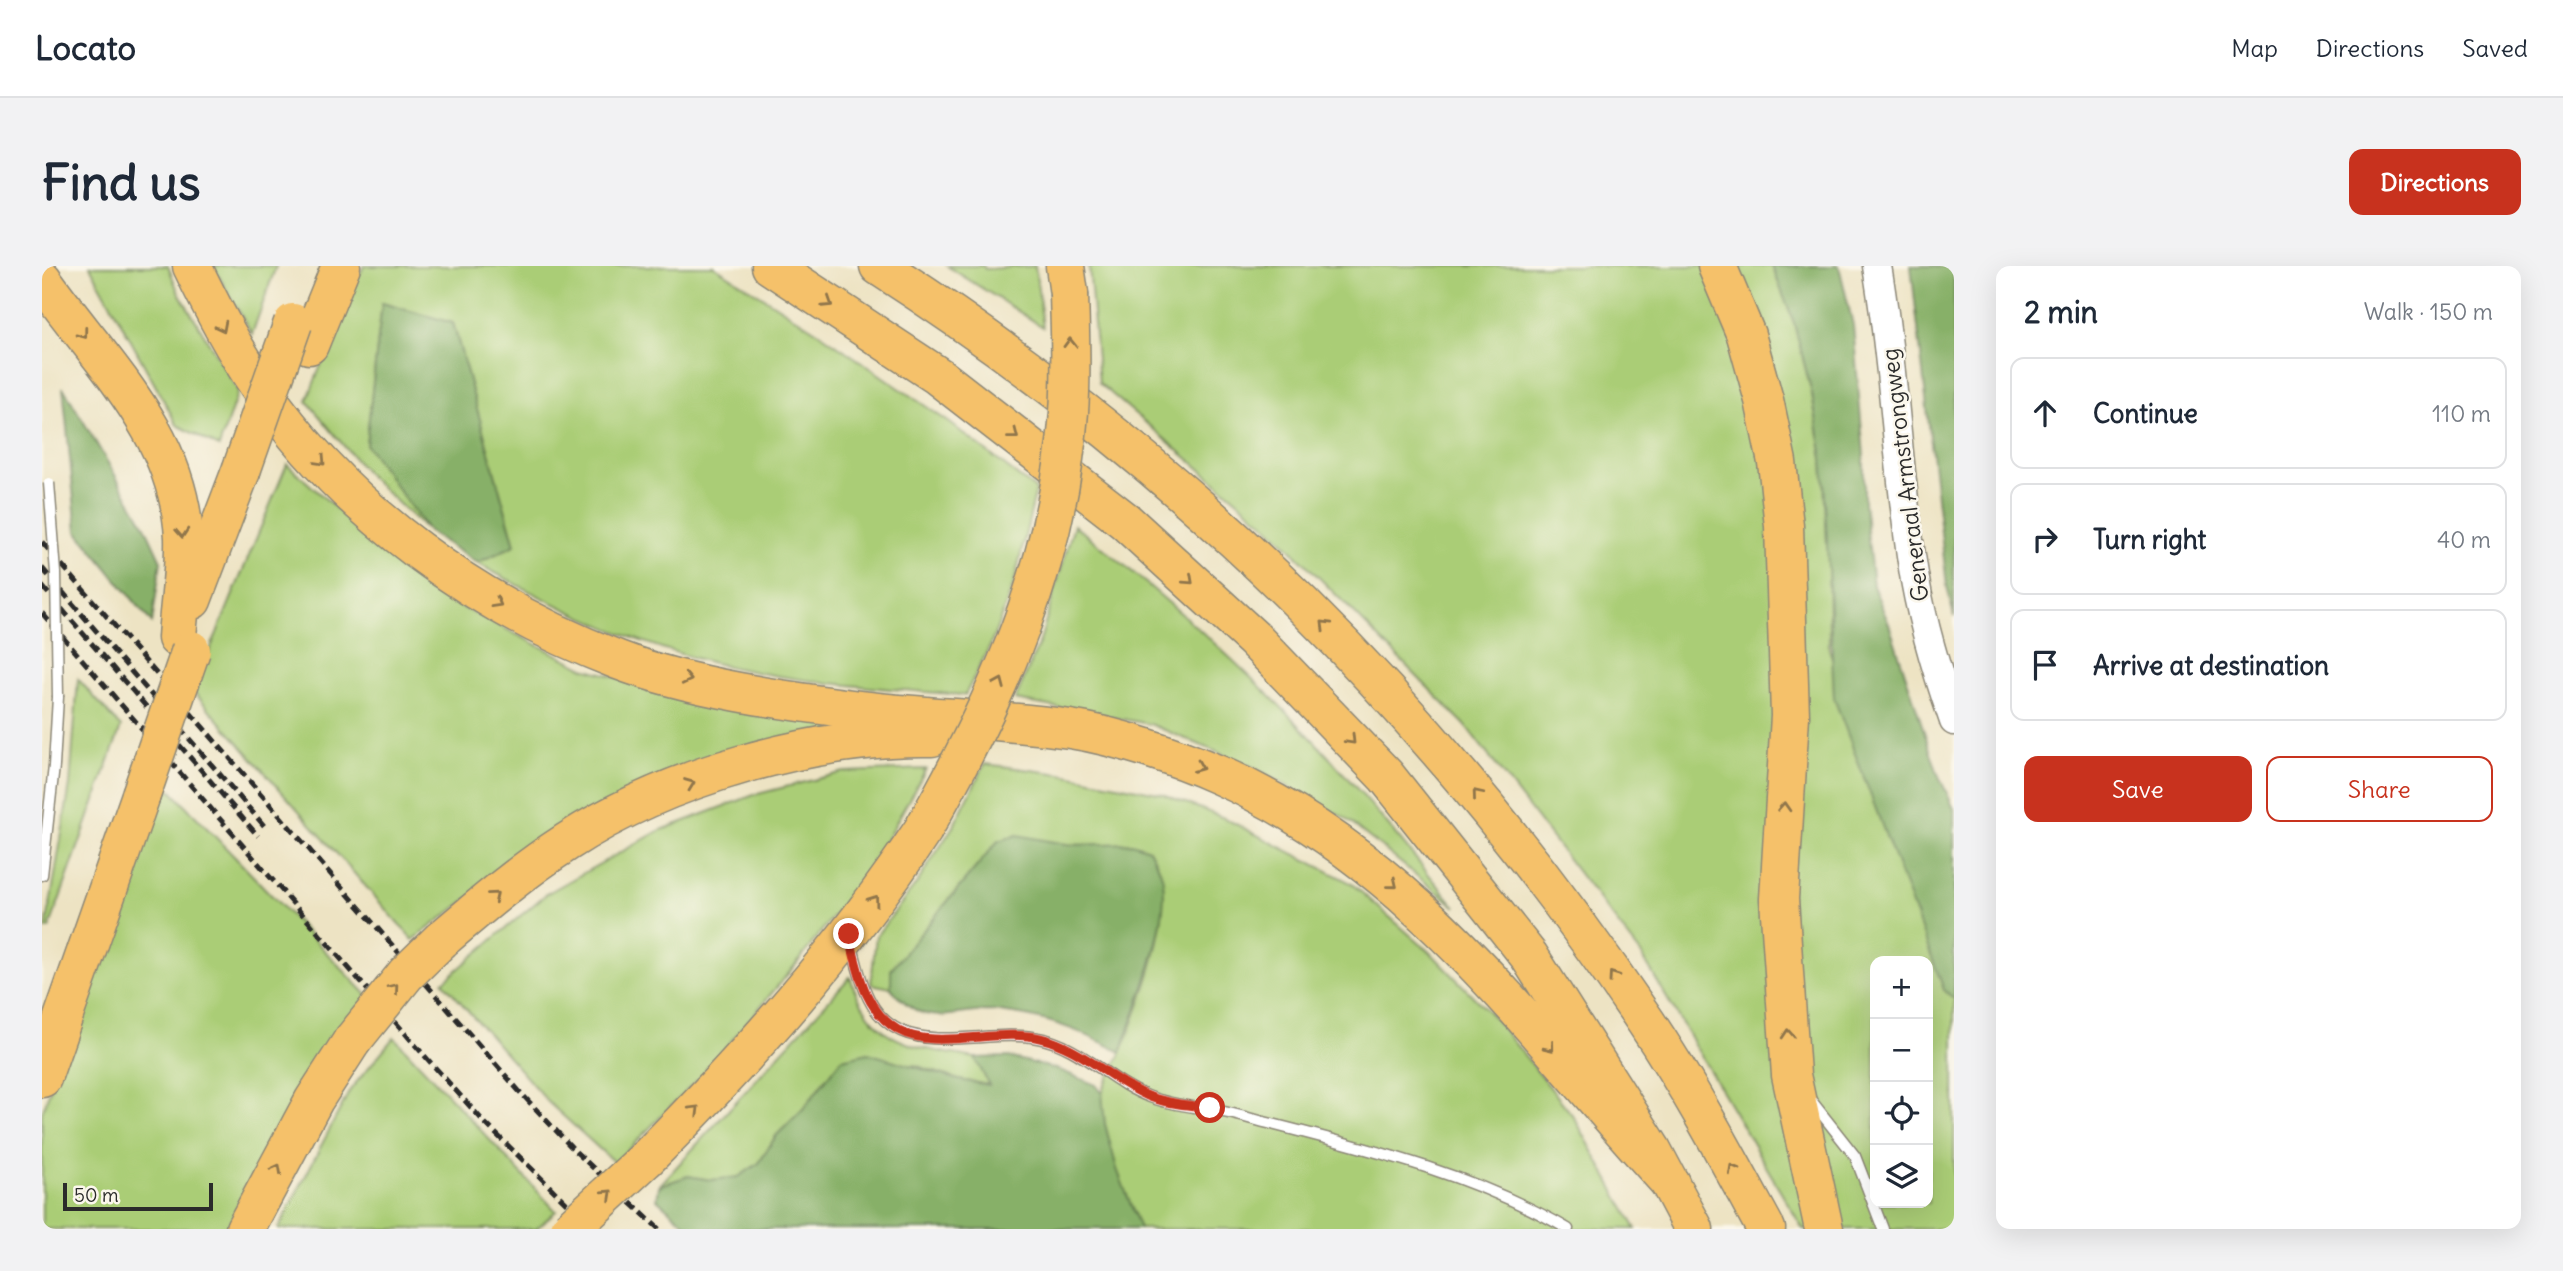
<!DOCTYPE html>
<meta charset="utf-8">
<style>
body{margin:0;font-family:Delius,sans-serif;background:#f2f2f3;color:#1f2937}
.controls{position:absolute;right:21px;bottom:21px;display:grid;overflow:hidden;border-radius:14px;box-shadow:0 7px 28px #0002}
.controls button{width:63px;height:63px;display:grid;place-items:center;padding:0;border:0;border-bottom:2px solid #e0e1e3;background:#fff;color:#1f2937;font:35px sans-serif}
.scale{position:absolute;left:21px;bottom:18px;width:150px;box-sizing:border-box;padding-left:7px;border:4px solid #2b2b2b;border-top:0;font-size:19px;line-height:24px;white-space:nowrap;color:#2b2b2b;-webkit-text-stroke:5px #fbf7ec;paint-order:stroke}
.stop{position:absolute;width:21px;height:21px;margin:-16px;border:5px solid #c8321e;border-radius:50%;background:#fff}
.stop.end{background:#c8321e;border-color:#fff;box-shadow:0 2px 7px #0008}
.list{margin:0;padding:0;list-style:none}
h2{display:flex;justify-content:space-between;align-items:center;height:91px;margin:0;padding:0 28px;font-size:30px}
h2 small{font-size:23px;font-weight:400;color:#747a83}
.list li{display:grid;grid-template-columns:46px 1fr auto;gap:21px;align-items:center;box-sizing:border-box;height:112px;margin:0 14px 14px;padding:0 14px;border:2px solid #e0e1e3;border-radius:14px}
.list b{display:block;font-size:26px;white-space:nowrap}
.list em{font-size:23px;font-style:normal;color:#747a83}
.actions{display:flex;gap:14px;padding:21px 28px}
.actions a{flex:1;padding:16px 0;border:2px solid #c8321e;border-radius:14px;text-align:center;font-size:24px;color:#c8321e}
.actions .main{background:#c8321e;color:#fff}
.icon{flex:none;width:38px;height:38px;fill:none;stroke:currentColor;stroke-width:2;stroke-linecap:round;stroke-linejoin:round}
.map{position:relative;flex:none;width:1912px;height:963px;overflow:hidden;border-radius:14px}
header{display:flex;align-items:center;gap:42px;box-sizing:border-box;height:98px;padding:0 35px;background:#fff;border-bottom:2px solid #e0e1e3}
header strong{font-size:33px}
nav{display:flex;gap:38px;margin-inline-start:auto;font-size:24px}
.intro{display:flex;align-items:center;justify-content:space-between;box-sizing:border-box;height:168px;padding:0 42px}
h1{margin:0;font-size:49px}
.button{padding:18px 32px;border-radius:14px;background:#c8321e;color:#fff;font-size:24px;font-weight:700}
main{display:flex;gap:42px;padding:0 42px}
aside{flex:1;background:#fff;border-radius:14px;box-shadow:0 7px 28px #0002}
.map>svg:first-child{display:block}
.green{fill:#aacd76;stroke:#6a7c50;stroke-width:2;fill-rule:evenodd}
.forest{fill:#87b067;stroke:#596e49;stroke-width:2}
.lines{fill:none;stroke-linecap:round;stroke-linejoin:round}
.service-casing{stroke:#8c8777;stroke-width:13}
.tertiary-casing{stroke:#8c8777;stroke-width:31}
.trunk-casing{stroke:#8c8777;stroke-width:41}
.motorway-casing{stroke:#8c8777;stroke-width:41}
.service{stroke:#fff;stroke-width:10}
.tertiary{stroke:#fff;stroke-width:28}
.trunk{stroke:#f5c16b;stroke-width:38}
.motorway{stroke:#f5c16b;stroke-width:38}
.rail{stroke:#2b2b2b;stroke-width:5;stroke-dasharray:10 5;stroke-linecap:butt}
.service-bridge-casing{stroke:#8c8777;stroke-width:13;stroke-linecap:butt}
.motorway-bridge-casing{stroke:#8c8777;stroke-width:41;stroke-linecap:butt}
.service-bridge{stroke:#fff;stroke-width:10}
.motorway-bridge{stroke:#f5c16b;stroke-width:38}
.oneway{stroke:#90764b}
.route{stroke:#c8321e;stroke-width:9}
.labels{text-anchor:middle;stroke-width:5;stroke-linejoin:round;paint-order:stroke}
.street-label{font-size:23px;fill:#2b2b2b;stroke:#fbf7ec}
</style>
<header>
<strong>Locato</strong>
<nav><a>Map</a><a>Directions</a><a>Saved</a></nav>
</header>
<div class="intro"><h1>Find us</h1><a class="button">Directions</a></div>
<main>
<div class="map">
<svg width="1912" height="963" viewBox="0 0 1912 963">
<rect width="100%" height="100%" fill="#fbf7ec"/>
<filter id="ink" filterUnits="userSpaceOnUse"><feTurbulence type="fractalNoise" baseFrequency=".0143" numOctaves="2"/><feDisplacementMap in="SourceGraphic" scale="14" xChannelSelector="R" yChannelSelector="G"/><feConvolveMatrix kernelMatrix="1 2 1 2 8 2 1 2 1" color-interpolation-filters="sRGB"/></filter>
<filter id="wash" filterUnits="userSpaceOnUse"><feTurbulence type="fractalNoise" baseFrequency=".00686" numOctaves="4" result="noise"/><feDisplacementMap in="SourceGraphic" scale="28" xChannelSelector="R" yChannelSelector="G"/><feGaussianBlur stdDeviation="1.57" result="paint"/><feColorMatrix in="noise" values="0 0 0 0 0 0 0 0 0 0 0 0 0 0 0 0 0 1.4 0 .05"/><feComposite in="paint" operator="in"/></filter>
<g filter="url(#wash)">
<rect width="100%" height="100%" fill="#ede3c3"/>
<g class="green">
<path d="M 48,0 L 126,0 L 136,25 L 196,125 L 177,181 L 135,159 Z"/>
<path d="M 171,0 L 234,0 L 210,68 Z"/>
<path d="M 322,0 L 672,0 L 779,68 L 908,157 L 994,224 L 972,317 L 948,380 L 923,429 C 831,422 738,416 649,391 C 573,370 504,335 435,297 L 473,279 L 411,57 L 340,37 L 324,178 L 387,266 L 325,208 L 265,135 L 305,32 Z"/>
<path d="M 905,0 L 941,0 L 943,3 L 993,0 L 1001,61 Z"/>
<path d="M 1047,0 L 1730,0 L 1752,57 L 1770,128 L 1781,192 L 1786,258 L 1787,383 L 1902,723 L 1912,733 L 1912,963 L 1761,963 L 1599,688 L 1423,459 L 1230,264 L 1057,117 ZM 1833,695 L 1886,695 L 1886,937 L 1833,937 Z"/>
<path d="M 245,198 L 383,323 L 542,402 L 716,450 L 858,462 L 489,585 L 371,674 L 151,425 Z"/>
<path d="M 1032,259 C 1104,315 1174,376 1239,441 C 1302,503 1357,573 1414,641 L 1304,553 L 1211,501 L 1108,458 L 973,434 L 998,375 Z"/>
<path d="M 36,413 L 79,461 L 7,663 L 4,663 L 28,519 Z"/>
<path d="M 943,498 L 1019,508 L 1121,528 L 1182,552 L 1309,617 L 1393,691 L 1454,754 L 1532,851 L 1594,963 L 1098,963 C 1084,941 1055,849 1061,825 C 1064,812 1074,800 1079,787 C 1100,736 1126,667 1120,612 C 1119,602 1111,592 1107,583 C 1079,574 1054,582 1026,578 C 1000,576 981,567 956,575 L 849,703 L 849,722 L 829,718 L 834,670 L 875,617 L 912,559 Z"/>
<path d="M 884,503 L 832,596 L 756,696 L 664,805 L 573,897 L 506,836 L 401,716 L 504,628 L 617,565 L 712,529 L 802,506 Z"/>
<path d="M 118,513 L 326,730 L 189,963 L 0,963 L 0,847 Z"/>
<path d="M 808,711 C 831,780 869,780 933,792 L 948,819 L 917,814 L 873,799 L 783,813 L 761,843 L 734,870 L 717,897 L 696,912 L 669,914 L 646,910 L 617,920 Z"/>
<path d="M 352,771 L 514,945 L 494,963 L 236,963 L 308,824 Z"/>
</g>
<g class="forest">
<path d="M 1730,0 L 1797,0 L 1811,59 L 1822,190 L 1822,236 L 1831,320 L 1847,358 L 1896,508 L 1912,543 L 1912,733 L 1902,724 L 1792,432 L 1781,192 L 1770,128 L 1752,57 Z"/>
<path d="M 1869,0 L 1912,0 L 1912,351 L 1905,320 Z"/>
<path d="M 340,37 L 411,57 L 473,279 L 435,297 L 387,266 L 324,179 Z"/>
<path d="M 21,121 L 102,258 L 119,295 L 110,357 L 35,265 Z"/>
<path d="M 975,569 L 1028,579 L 1090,577 L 1107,583 C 1111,591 1116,599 1119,607 C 1133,647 1093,746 1079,786 C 1046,769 1016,755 978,749 C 968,748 957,745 946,745 C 901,747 883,763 849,722 L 849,703 L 956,575 Z"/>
<path d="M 826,787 L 917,814 L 947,819 L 933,792 L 966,791 L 1015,803 L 1054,819 L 1060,827 L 1063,858 L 1075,903 L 1098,963 L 649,963 L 615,933 L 617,920 L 646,910 L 669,914 L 696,911 L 717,897 L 734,870 L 761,843 L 800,793 Z"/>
</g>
</g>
<g filter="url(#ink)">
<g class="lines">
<g class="service-casing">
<g id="service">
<path d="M 0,609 L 12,500 L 16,431"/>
<path d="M 809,676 C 818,710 824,749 859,765 C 897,782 954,764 996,772 C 1038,779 1069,817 1108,831 C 1134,841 1164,841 1191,848 C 1306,878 1423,903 1526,963"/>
<path d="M 1768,833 L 1813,890 L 1841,963"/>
</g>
</g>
<g class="tertiary-casing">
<path id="tertiary" d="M 1835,0 C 1852,98 1855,198 1870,296 C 1878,350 1894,404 1912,455"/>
</g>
<g class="trunk-casing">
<path id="trunk" d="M 0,812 L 99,529"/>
</g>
<g class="motorway-casing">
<g id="motorway">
<path d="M 150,0 C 170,42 191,82 217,120 C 303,246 435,340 576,394 C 646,421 743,435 818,444 C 888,452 959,453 1028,463 C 1074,470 1134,490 1177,509 C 1373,595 1488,765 1628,917"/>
<path d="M 729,0 L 896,110 L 1083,255 L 1212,373 L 1344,510 L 1487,690 L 1610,884 L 1652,963"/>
<path d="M 837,0 C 1151,202 1395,447 1604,756 C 1648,822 1686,893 1724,963"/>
<path d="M 1023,0 L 1027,28"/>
<path d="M 1675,0 L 1704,69 L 1722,134 L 1735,196 L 1742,260 L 1748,450 L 1737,633 L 1749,809 L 1782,963"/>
<path d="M 0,13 C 57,95 136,165 142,271 C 143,304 137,339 135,372"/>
<path d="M 267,79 L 299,0"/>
<path d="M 150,334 L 199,205"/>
<path d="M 399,674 C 440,639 480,605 525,576 C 625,511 771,469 890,471"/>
<path d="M 605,892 C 706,790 802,684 881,564"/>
<path d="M 203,963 L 272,834 L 310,775"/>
</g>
</g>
<use href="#service" class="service"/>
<use href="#tertiary" class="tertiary"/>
<use href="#trunk" class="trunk"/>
<use href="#motorway" class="motorway"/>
<g class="rail">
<path d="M 0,276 L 477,825 L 534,886 L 617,963"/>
<path d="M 0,302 L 225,563"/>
<path d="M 0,320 L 216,570"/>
<path d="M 0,347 L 381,788 L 443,857 L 551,963"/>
</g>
<g class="service-bridge-casing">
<path id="service-bridge" d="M 7,217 L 14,307 L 16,431"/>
</g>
<g class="motorway-bridge-casing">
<g id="motorway-bridge">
<path d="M 199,205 L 251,57"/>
<path d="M 99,529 L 149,384"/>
<path d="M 881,564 C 956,432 1016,299 1027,146 C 1030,107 1028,67 1027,28"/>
<path d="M 310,775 L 364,708 L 399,674"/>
<path d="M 528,963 L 605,892"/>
</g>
</g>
<use href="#service-bridge" class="service-bridge"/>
<use href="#motorway-bridge" class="motorway-bridge"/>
</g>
<defs><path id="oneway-chevron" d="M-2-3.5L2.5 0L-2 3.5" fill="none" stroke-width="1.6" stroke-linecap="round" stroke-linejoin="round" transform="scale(1.75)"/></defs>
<g class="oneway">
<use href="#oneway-chevron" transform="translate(786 37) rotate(33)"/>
<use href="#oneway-chevron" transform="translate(180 61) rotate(63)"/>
<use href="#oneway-chevron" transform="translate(41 68) rotate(53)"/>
<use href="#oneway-chevron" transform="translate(1028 77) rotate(-91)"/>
<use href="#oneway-chevron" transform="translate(972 169) rotate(38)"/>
<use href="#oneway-chevron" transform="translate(279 195) rotate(47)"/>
<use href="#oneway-chevron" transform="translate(140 267) rotate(86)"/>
<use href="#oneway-chevron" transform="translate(1147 314) rotate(42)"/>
<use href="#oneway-chevron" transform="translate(455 337) rotate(29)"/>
<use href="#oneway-chevron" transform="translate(1283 359) rotate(-135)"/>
<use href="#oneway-chevron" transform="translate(645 413) rotate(13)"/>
<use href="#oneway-chevron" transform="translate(958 417) rotate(-67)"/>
<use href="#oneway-chevron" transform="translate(1309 474) rotate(46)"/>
<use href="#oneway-chevron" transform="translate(1157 501) rotate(22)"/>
<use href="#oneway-chevron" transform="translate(648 518) rotate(-21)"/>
<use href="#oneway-chevron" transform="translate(1435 528) rotate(-130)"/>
<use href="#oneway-chevron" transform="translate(1742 541) rotate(-87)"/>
<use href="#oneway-chevron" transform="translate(1351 618) rotate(39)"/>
<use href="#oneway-chevron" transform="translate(452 630) rotate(-40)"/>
<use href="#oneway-chevron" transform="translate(832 634) rotate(-54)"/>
<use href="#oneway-chevron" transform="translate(1571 710) rotate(-125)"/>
<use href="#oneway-chevron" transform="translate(352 722) rotate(-50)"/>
<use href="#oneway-chevron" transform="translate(1746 768) rotate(-94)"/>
<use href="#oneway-chevron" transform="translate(1508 781) rotate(51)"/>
<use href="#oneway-chevron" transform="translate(653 844) rotate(-45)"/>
<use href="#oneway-chevron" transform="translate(235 903) rotate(-62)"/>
<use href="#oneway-chevron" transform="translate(1691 903) rotate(-119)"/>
<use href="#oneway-chevron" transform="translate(566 928) rotate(-43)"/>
</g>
</g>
<g class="lines" filter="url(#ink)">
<path class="route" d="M 807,668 C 816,704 821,743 856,764 C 892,785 956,762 998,772 C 1038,781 1069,814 1106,830 C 1124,838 1148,839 1168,842"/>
</g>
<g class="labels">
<g class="street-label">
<text transform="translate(1863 209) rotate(-97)" y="8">Generaal Armstrongweg</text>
</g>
</g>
</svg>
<div class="controls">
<button>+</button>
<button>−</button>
<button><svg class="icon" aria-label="locate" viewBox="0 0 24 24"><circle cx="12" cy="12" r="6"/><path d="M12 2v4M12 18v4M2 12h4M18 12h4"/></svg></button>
<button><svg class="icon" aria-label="layers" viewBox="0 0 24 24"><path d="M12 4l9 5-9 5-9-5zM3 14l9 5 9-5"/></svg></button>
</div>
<div class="scale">50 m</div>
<div class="stop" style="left:1168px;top:842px"></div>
<div class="stop end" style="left:807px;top:668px"></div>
</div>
<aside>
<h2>2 min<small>Walk · 150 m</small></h2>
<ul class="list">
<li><svg class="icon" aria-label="ahead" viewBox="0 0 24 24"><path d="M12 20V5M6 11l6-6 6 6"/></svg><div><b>Continue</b></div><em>110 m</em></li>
<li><svg class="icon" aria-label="right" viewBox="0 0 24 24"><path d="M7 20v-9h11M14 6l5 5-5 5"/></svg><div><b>Turn right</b></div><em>40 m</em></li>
<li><svg class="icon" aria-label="arrive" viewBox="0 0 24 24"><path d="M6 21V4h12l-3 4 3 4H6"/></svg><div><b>Arrive at destination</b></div></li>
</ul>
<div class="actions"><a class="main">Save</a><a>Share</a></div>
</aside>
</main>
